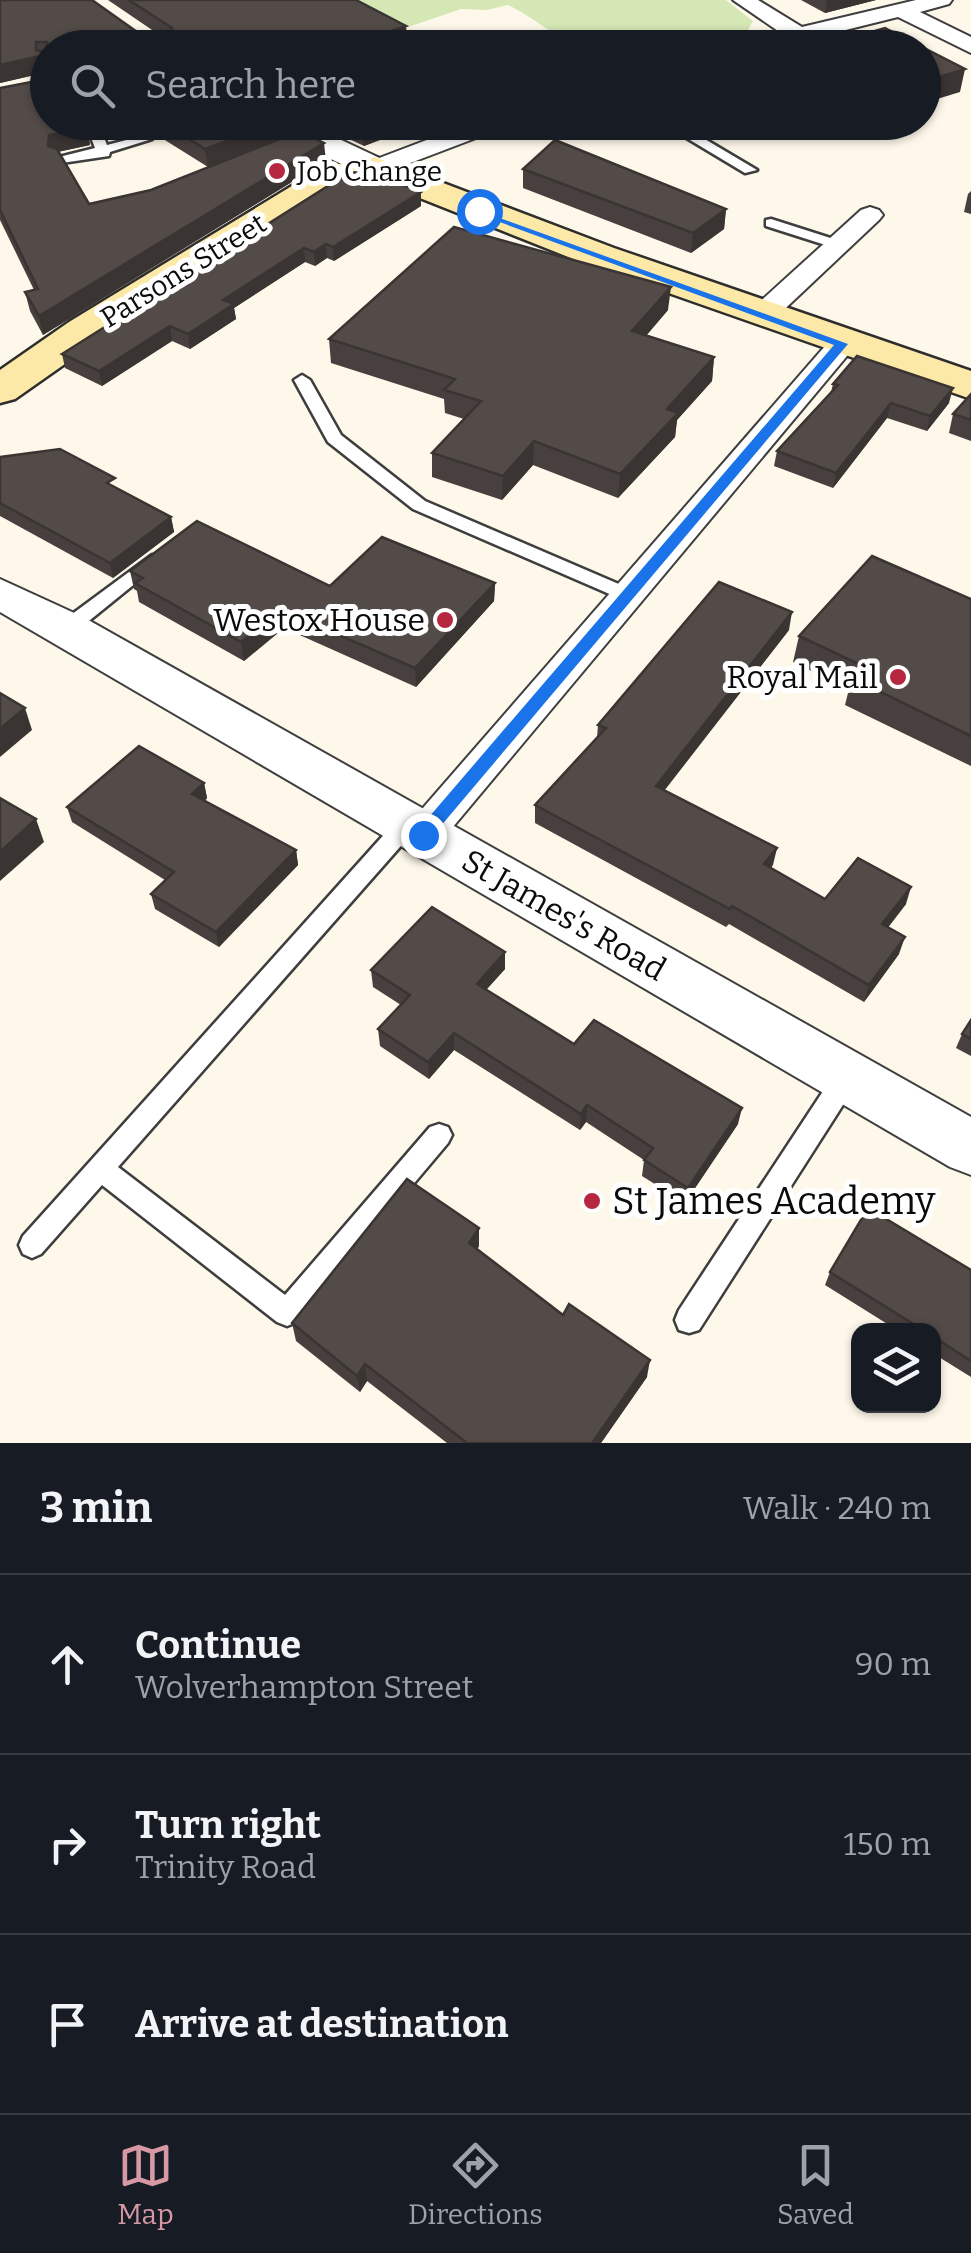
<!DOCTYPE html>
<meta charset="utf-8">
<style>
body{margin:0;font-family:Bitter,serif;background:#20242c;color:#f1f3f6}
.controls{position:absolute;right:30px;bottom:30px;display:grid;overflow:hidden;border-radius:20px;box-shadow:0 2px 8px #0004}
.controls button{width:90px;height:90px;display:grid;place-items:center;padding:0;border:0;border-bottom:2px solid #363941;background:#171b24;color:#f1f3f6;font:50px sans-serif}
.stop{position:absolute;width:30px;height:30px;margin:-22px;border:8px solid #1a73e8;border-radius:50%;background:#fff}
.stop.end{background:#1a73e8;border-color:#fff;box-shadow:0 2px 10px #0008}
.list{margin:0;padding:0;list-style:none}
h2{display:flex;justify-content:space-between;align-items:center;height:130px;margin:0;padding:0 40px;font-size:42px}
h2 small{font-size:32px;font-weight:400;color:#9ea1a6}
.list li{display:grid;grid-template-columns:65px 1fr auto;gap:30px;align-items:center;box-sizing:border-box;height:180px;padding:0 40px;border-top:2px solid #363941}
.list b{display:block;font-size:38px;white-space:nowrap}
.list p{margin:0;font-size:32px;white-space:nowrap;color:#9ea1a6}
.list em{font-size:32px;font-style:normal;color:#9ea1a6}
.icon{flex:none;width:55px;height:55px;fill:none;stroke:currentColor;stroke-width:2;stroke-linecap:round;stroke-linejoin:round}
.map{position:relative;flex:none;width:971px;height:1443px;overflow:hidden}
.search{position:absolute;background:#171b24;box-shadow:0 2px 8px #0004;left:30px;right:30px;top:30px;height:110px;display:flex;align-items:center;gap:25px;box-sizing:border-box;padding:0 35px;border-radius:55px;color:#9ea1a6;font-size:38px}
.sheet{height:670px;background:#171b24}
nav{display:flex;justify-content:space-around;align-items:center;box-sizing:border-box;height:140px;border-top:2px solid #363941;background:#171b24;font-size:28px;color:#9ea1a6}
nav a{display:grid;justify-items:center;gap:5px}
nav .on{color:#d698a4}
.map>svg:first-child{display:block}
.green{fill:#d5e7b5}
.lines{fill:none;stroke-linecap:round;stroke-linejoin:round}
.service-casing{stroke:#3e3e3e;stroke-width:5}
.minor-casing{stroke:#3e3e3e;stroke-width:4}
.tertiary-casing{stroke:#3e3e3e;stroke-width:4}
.secondary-casing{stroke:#2d2d2d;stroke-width:5}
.service{fill:#fff;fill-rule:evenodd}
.minor{fill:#fff;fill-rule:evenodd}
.tertiary{fill:#fff;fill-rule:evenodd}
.secondary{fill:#fde9a7;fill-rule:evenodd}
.wall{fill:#47403e}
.shaded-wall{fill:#3a3432}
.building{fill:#534b48;stroke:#3a3432;stroke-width:2.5;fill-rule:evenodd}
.route{fill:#1a73e8}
.poi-dot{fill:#b6283f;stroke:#fff;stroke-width:4}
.labels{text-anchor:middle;stroke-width:10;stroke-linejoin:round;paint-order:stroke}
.far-poi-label{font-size:28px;fill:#0b0b0b;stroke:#fff;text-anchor:start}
.far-street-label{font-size:28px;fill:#0b0b0b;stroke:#fff}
.poi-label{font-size:32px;fill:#0b0b0b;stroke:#fff;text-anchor:end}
.street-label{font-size:32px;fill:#0b0b0b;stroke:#fff}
.near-poi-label{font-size:38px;fill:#0b0b0b;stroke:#fff;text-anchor:start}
</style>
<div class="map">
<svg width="971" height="1443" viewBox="0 0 971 1443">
<rect width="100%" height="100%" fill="#fef8ea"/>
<path class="green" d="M 353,0 L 726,0 L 753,21 L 747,32 C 718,43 602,58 576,46 C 552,35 532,16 508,5 L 487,10 L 461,9 L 373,39 Z"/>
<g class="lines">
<g class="service-casing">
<g id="service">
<path d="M 85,122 L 98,122 L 107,145 L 146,135 L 152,139 L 110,152 L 109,156 L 55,164 L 55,158 L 95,148 Z"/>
<path d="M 660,122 L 676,122 L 757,170 L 745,173 Z"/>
<path d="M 771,219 L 843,242 L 845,245 L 838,249 L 766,226 L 766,220 Z"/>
<path d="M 302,375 L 310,380 L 341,435 L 425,501 L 635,591 L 637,595 L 635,599 L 621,599 L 413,509 L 328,442 L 294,380 Z"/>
<path d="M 152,555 L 161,561 L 158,565 L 74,633 L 60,633 L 58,628 L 60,623 Z"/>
<path d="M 406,817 L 414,819 L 417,825 L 414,831 L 118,1167 L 285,1295 L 430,1127 L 439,1124 L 448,1127 L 452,1135 L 448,1143 L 297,1322 L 287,1326 L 277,1322 L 102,1185 L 41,1254 L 32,1258 L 23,1254 L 19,1245 L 23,1236 L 398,819 Z"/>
<path d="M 846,1067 L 855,1070 L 858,1078 L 855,1086 L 699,1330 L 689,1333 L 679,1330 L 675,1320 L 679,1310 L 837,1070 Z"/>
</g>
</g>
<g class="minor-casing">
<g id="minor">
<path d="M 733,0 L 758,0 L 802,27 L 916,0 L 952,0 L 949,4 L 920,12 L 971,37 L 971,53 L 898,17 L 773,48 L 733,48 L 736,43 L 781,33 Z"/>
<path d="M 474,122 L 508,122 L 505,127 L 384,173 L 375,175 L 363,168 L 366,163 Z"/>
<path d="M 870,207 L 879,210 L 883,215 L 879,220 L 773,320 L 753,320 L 749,314 L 753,308 L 861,210 Z"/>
<path d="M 842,335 L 852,338 L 856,344 L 852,350 L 437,846 L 423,850 L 409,846 L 403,835 L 409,824 L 832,338 Z"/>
</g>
</g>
<g class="tertiary-casing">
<g id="tertiary">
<path d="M 263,122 L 303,122 L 386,161 L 391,168 L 386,175 L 364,175 L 267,128 Z"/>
<path d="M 0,579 L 83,617 L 971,1117 L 971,1175 L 950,1167 L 0,612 Z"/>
</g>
</g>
<g class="secondary-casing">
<path id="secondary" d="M 375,157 L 614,248 L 971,371 L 971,399 L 586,264 L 372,179 L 347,184 L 99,340 L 15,399 L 0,403 L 0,370 L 69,322 L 323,167 Z"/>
</g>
<use href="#service" class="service"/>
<use href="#minor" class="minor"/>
<use href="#tertiary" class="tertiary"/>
<use href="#secondary" class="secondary"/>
</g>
<g class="wall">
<path d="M 0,0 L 140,34 L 158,34 L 108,0 L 356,0 L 406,26 L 407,43 L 48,48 L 48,72 L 0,83 Z"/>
<path d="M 801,0 L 876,0 L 825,13 Z"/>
<path d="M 0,88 L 87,128 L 90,145 L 58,152 L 89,204 L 151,190 L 248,152 L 208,167 L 144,127 L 109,139 L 102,122 L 280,122 L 282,138 L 326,161 L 43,335 L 30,311 L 25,292 L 34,290 L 0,220 Z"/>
<path d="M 313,122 L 427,122 L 364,146 Z"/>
<path d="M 523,169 L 726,209 L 724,229 L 691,253 L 523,188 Z"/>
<path d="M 347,174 L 421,206 L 334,261 L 327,258 L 315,266 L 305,262 L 234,308 L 236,319 L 190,349 L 172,341 L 102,386 L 65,368 L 62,354 Z"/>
<path d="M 971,191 L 971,214 L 964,212 L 968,194 Z"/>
<path d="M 668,310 L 646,336 L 714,357 L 712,381 L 677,420 L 675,437 L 618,498 L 533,465 L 502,500 L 432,477 L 432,453 L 464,419 L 445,413 L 444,399 L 331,363 L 329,339 Z"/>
<path d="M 833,384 L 949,403 L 927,431 L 887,418 L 833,488 L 774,466 L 777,451 L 831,392 Z"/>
<path d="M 971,394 L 971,441 L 949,433 L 953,414 Z"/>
<path d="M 0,457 L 117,488 L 171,517 L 174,532 L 113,578 L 0,516 Z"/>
<path d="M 130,571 L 330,586 L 495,583 L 494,601 L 416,687 L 284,628 L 244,661 L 139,602 L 137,591 L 134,589 Z"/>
<path d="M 971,599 L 971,766 L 845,705 L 849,689 L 793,662 L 799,636 Z"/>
<path d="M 789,630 L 664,790 L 777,848 L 771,868 L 825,899 L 906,904 L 888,927 L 899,954 L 864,1002 L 729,924 L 726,927 L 535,823 L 535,805 L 597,738 L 598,725 Z"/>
<path d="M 204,783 L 207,798 L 205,801 L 296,850 L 298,865 L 219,947 L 155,909 L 151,894 L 165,880 L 72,822 L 67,807 Z"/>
<path d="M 505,952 L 505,969 L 486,990 L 574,1044 L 738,1124 L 685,1203 L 642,1176 L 644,1160 L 586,1122 L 580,1130 L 454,1050 L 429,1079 L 380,1046 L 378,1029 L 401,1005 L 373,987 L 371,970 Z"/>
<path d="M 971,1020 L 971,1056 L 956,1048 L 962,1034 Z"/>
<path d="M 479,1246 L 477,1250 L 563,1315 L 647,1377 L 601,1443 L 447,1443 L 367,1381 L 360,1392 L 296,1341 L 292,1323 Z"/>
<path d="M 971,1270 L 971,1377 L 934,1354 L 934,1330 L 897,1330 L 825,1285 L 830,1272 Z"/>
</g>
<g class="shaded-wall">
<path d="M 827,0 L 876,0 L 825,13 Z"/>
<path d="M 406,26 L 407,43 L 394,48 L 342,48 Z"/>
<path d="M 44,55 L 47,72 L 0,83 L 0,65 Z"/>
<path d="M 965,69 L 960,92 L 924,103 L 924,82 Z"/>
<path d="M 106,122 L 143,122 L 144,127 L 109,139 Z"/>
<path d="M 280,122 L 282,139 L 208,167 L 205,149 Z"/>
<path d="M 379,122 L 427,122 L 364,146 L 362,129 Z"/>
<path d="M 87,128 L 90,145 L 52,153 L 48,146 L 49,135 Z"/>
<path d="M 324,143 L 326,161 L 43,335 L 39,316 Z"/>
<path d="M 421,192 L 421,206 L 334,261 L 333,247 Z"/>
<path d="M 726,209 L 724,229 L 691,253 L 693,233 Z"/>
<path d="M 326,244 L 327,258 L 315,266 L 314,252 Z"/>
<path d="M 304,248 L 305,262 L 234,308 L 236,319 L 190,349 L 188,334 L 223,300 Z"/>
<path d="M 671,287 L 668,310 L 630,354 L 632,331 Z"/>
<path d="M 170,326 L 172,341 L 102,386 L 99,371 Z"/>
<path d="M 714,357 L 712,381 L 677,420 L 675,437 L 618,498 L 620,474 L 667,409 Z"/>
<path d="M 953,388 L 949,403 L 927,431 L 930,416 Z"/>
<path d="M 891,403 L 887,418 L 833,488 L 836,473 Z"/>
<path d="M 534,441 L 533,465 L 502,500 L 503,476 Z"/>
<path d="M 171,517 L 174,532 L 113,578 L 110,563 Z"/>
<path d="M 495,583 L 494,601 L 416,687 L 415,668 Z"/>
<path d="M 281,610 L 284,628 L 244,661 L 241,642 Z"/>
<path d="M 792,612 L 789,630 L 654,804 L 656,786 Z"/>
<path d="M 25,708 L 32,730 L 0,757 L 0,729 Z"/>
<path d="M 204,783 L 207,798 L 195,809 L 192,794 Z"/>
<path d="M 36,819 L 44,842 L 0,881 L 0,852 Z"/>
<path d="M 777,848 L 773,865 L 760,882 L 764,864 Z"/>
<path d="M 296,850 L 298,865 L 219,947 L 216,932 Z"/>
<path d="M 911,887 L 906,904 L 877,942 L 882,924 Z"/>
<path d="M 905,937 L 899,954 L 864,1002 L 869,985 Z"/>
<path d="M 505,952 L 505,969 L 477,1000 L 477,984 Z"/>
<path d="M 454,1033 L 454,1050 L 429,1079 L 428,1062 Z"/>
<path d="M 587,1105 L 586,1122 L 580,1130 L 581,1114 Z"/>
<path d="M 742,1108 L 738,1124 L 685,1203 L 688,1188 Z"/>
<path d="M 479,1228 L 479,1246 L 469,1262 L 469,1243 Z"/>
<path d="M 650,1360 L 647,1377 L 601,1443 L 592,1443 Z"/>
<path d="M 365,1364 L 367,1381 L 360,1392 L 357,1376 Z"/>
</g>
<g class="building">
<path d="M 0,0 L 92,0 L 140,34 L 172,34 L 172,28 L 129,0 L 356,0 L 406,26 L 342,48 L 48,48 L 48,58 L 44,55 L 0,65 ZM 36,42 L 47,42 L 47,53 L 36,50 Z"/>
<path d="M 885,28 L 965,69 L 924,82 L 924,48 L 815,48 Z"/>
<path d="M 48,77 L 48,122 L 85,122 L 87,128 L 49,135 L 48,146 L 57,149 L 89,204 L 151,190 L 300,131 L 324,143 L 39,316 L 25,292 L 38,289 L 0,210 L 0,88 L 47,79 Z"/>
<path d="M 162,122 L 279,122 L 205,149 Z"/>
<path d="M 349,122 L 379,122 L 362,129 Z"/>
<path d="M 555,140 L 726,209 L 693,233 L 523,169 Z"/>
<path d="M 366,170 L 421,192 L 333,247 L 326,244 L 314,252 L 304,248 L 223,300 L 234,304 L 188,334 L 170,326 L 99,371 L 62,354 L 347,174 Z"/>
<path d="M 454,227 L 671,287 L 632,331 L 714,357 L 667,409 L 678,413 L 620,474 L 534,441 L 503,476 L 432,453 L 481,401 L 444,390 L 455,379 L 329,339 Z"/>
<path d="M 857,356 L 953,388 L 930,416 L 891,403 L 836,473 L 777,451 L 838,385 L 833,384 Z"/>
<path d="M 971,394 L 971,420 L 953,414 Z"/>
<path d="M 60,449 L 115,478 L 107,483 L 171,517 L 110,563 L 0,503 L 0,457 Z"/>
<path d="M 197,521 L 330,586 L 382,537 L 495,583 L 415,668 L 281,610 L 241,642 L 135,583 L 143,578 L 130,571 Z"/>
<path d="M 872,556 L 971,599 L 971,736 L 852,678 L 863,666 L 799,636 Z"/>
<path d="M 719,582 L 792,612 L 656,786 L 777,848 L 764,864 L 825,899 L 858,858 L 911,887 L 882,924 L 905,937 L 869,985 L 732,906 L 730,909 L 535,805 L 606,728 L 598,725 Z"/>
<path d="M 0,693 L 25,708 L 0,729 Z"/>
<path d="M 139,746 L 204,783 L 192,794 L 296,850 L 216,932 L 151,894 L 174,872 L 67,807 Z"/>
<path d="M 0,798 L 36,819 L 0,852 Z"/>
<path d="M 432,907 L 505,952 L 477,984 L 574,1044 L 594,1020 L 742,1108 L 688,1188 L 644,1160 L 653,1148 L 587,1105 L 581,1114 L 454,1033 L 428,1062 L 378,1029 L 410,995 L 371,970 Z"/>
<path d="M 971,1020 L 971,1039 L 962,1034 Z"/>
<path d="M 407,1179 L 479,1228 L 469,1243 L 563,1315 L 569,1304 L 650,1360 L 592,1443 L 467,1443 L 365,1364 L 357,1376 L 292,1323 Z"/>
<path d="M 868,1208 L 971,1270 L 971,1361 L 934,1337 L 934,1330 L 923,1330 L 830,1272 Z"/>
</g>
<path class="route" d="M 475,209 L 848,344 L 429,840 L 417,840 L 417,831 L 834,345 L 475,213 Z"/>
<g class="poi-dot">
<circle cx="277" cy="171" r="10"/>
<circle cx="445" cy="620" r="10"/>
<circle cx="898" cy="677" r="10"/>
<circle cx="592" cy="1201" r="10"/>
</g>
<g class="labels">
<g class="far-poi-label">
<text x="297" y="181">Job Change</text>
</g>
<g class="far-street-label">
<text transform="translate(183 270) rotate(-32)" y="10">Parsons Street</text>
</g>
<g class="poi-label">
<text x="425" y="631">Westox House</text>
<text x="878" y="688">Royal Mail</text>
</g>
<g class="street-label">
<text transform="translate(564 915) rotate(30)" y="11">St James's Road</text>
</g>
<g class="near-poi-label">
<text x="612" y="1214">St James Academy</text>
</g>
</g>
</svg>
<div class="controls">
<button><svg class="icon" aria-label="layers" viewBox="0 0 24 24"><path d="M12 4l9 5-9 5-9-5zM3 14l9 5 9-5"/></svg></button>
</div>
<div class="stop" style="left:479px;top:211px"></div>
<div class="stop end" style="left:423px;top:835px"></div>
<div class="search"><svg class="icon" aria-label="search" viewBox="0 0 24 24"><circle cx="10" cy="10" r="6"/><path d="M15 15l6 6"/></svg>Search here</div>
</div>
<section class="sheet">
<h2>3 min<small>Walk · 240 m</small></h2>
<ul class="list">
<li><svg class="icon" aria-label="ahead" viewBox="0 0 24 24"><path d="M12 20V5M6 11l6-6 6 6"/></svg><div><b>Continue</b><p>Wolverhampton Street</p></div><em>90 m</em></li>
<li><svg class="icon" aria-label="right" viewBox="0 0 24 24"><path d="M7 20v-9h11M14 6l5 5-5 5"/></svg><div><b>Turn right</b><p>Trinity Road</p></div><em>150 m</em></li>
<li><svg class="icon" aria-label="arrive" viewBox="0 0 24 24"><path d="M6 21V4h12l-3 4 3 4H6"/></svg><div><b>Arrive at destination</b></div></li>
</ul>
</section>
<nav>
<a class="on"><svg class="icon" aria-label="map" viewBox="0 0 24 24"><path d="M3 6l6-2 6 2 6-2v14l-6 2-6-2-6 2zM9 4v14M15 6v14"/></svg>Map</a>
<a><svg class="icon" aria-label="directions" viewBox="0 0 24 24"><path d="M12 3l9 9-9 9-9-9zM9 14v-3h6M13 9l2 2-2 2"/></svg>Directions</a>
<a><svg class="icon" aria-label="saved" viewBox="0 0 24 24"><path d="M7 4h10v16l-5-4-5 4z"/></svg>Saved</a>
</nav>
